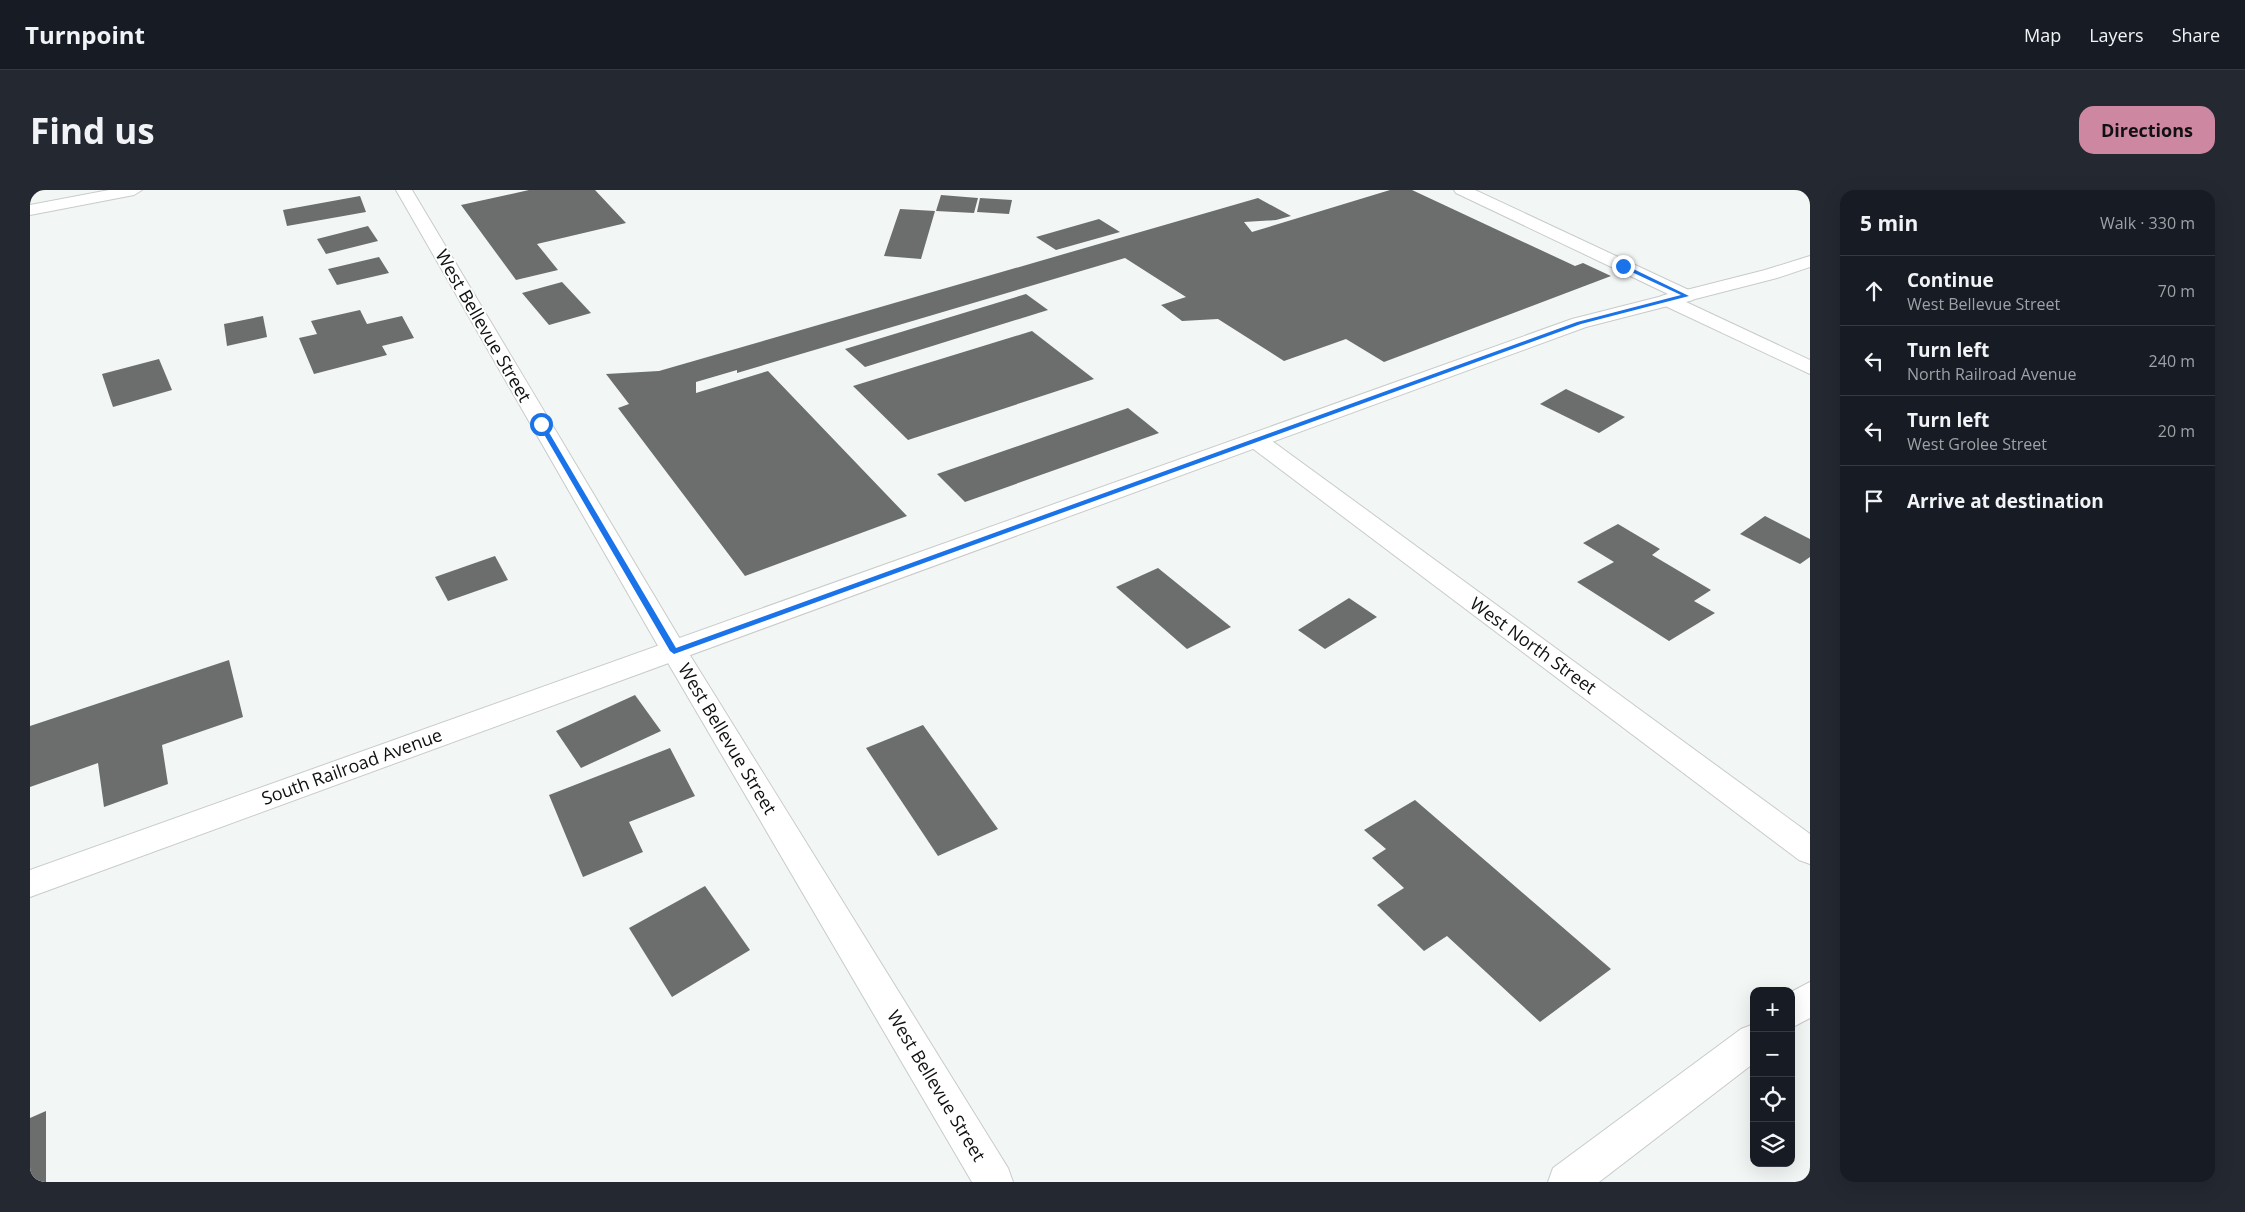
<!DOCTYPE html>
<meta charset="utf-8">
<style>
body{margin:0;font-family:"Open Sans",sans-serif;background:#242831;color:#f1f3f6}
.controls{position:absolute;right:15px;bottom:15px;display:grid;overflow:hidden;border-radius:10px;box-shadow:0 5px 20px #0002}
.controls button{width:45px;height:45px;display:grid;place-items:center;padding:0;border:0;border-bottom:1px solid #363941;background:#171b24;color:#f1f3f6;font:25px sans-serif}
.stop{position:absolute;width:15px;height:15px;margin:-11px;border:4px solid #1a73e8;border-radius:50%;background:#fff}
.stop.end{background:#1a73e8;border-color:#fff;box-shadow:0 1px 5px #0008}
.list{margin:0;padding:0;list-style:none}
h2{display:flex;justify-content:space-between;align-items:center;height:65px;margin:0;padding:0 20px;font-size:21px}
h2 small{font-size:16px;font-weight:400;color:#9ea1a6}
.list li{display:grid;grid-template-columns:32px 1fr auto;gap:15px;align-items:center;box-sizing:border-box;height:70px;padding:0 20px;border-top:1px solid #363941}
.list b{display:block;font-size:19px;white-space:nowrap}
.list p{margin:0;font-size:16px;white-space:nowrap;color:#9ea1a6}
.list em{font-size:16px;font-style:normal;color:#9ea1a6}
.icon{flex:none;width:28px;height:28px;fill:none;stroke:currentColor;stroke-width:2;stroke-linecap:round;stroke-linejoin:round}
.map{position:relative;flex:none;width:1780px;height:992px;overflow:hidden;border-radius:15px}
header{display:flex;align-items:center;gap:30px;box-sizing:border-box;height:70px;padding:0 25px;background:#171b24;border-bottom:1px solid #363941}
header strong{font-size:24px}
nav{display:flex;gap:28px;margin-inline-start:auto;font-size:18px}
.intro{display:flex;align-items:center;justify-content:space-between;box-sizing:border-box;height:120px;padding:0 30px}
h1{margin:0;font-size:35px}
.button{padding:12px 22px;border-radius:15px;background:#cd87a1;color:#111;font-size:18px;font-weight:700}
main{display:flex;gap:30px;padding:0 30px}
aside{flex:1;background:#171b24;border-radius:15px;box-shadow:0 5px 20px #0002}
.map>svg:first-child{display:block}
.building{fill:#6b6e6c}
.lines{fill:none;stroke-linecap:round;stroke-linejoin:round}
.minor-casing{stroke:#c7cbc9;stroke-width:2}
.tertiary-casing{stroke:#c7cbc9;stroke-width:2}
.minor{fill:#fff;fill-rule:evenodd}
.tertiary{fill:#fff;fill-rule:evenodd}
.route{fill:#1a73e8}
.labels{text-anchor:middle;stroke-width:4;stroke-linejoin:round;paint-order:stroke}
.street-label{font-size:18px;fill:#101211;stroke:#fff}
</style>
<header>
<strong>Turnpoint</strong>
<nav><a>Map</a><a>Layers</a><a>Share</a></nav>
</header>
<div class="intro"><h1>Find us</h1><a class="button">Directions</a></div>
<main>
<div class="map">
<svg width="1780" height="992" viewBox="0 0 1780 992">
<rect width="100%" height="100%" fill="#f2f6f4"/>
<g class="building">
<path d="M 499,0 L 565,0 L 596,33 L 507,54 L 528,80 L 486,90 L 431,15 Z"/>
<path d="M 1360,0 L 1382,0 L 1545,76 L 1553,73 L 1581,86 L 1354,172 L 1316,149 L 1254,171 L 1188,129 L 1152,131 L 1131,115 L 1156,107 L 1095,68 L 707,183 L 707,180 L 666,192 L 666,203 L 738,181 L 877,326 L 715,386 L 588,218 L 599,214 L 576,184 L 629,181 L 1228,8 L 1261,26 L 1246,30 L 1214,32 L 1222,42 Z"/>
<path d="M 911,5 L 948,8 L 944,23 L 906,21 Z"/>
<path d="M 330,6 L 336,22 L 257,36 L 253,20 Z"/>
<path d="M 950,8 L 982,10 L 979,24 L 947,22 Z"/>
<path d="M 870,19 L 905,21 L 891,69 L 854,66 Z"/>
<path d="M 1069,29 L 1090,42 L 1026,60 L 1006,47 Z"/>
<path d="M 338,36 L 348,51 L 296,64 L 287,49 Z"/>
<path d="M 349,67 L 359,83 L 307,95 L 298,79 Z"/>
<path d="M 532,92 L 561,123 L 519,135 L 492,103 Z"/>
<path d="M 996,104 L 1018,120 L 835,177 L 815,159 Z"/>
<path d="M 330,120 L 337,134 L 372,126 L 384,148 L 352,156 L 357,165 L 284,184 L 269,148 L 287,144 L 281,131 Z"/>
<path d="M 233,126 L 237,147 L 197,156 L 194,134 Z"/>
<path d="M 1002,141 L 1064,189 L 878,250 L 823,196 Z"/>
<path d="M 129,169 L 142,200 L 83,217 L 72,184 Z"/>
<path d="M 1536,199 L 1595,227 L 1569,243 L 1510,214 Z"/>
<path d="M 1098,218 L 1129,243 L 935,312 L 907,284 Z"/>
<path d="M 1735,326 L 1780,349 L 1780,367 L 1770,374 L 1710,344 Z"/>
<path d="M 1588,334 L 1630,359 L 1622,365 L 1681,400 L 1664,411 L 1685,423 L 1639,451 L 1547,392 L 1584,372 L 1553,353 Z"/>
<path d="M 465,366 L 478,390 L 418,411 L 405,387 Z"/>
<path d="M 1128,378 L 1201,437 L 1157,459 L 1086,397 Z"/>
<path d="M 1319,408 L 1347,427 L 1295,459 L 1268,440 Z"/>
<path d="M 199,470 L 213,527 L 132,555 L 138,594 L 74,617 L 68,573 L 0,597 L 0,536 Z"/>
<path d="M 605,505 L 631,541 L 551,578 L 526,541 Z"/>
<path d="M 893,535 L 968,639 L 908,666 L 836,558 Z"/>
<path d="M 640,558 L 665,606 L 599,632 L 613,662 L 553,687 L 519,605 Z"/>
<path d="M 1385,610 L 1581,779 L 1510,832 L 1417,746 L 1394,761 L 1347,715 L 1374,698 L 1342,668 L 1356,659 L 1334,640 Z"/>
<path d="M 675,696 L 720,760 L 642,807 L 599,738 Z"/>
<path d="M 16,921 L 16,992 L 0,992 L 0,928 Z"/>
</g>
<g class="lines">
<g class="minor-casing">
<g id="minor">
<path d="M 79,0 L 112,0 L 104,5 L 0,25 L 0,15 Z"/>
<path d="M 366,0 L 382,0 L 653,454 L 978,978 L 983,992 L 942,992 L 631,461 Z"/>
<path d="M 1424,0 L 1445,0 L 1663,102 L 1665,106 L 1663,110 L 1656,112 L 1780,170 L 1780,184 L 1631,114 L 1629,110 L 1631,106 L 1638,104 L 1426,3 Z"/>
<path d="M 1226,243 L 1234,245 L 1780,644 L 1780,674 L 1769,670 L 1218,255 L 1215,250 L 1218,245 Z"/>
<path d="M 1780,792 L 1780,828 L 1761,838 L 1761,802 Z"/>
<path d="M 1724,834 L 1724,873 L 1569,992 L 1518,992 L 1523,978 L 1711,839 Z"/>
</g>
</g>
<g class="tertiary-casing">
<path id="tertiary" d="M 1780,66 L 1780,77 L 1747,88 L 1556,137 L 0,707 L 0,680 L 1542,129 L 1735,80 Z"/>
</g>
<use href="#minor" class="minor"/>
<use href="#tertiary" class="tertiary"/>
</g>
<path class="route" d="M 1593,74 L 1659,106 L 1551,134 L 644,464 L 640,461 L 508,234 L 511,233 L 514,234 L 646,458 L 1547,132 L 1651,105 L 1591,77 Z"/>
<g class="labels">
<g class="street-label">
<text transform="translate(453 136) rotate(60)" y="6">West Bellevue Street</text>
<text transform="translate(1503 456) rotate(36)" y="6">West North Street</text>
<text transform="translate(697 549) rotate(59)" y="6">West Bellevue Street</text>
<text transform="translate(322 577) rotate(-20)" y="6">South Railroad Avenue</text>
<text transform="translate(906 896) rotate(59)" y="6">West Bellevue Street</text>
</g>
</g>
</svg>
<div class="controls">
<button>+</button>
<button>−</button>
<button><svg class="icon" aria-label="locate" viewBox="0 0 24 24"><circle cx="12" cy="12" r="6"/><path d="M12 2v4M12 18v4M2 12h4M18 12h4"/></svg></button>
<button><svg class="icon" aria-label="layers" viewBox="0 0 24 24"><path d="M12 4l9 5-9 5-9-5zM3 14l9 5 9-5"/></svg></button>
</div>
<div class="stop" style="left:511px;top:234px"></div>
<div class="stop end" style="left:1593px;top:76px"></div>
</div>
<aside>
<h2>5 min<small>Walk · 330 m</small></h2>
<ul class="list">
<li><svg class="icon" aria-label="ahead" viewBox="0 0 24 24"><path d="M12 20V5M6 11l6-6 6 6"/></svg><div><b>Continue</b><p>West Bellevue Street</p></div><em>70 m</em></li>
<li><svg class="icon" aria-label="left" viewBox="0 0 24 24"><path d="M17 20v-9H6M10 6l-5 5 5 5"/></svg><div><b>Turn left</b><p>North Railroad Avenue</p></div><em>240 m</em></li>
<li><svg class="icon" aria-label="left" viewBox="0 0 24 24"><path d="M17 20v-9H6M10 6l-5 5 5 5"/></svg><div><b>Turn left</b><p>West Grolee Street</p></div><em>20 m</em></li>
<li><svg class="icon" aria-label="arrive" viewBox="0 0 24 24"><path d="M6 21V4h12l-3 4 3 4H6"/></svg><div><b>Arrive at destination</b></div></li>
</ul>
</aside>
</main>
